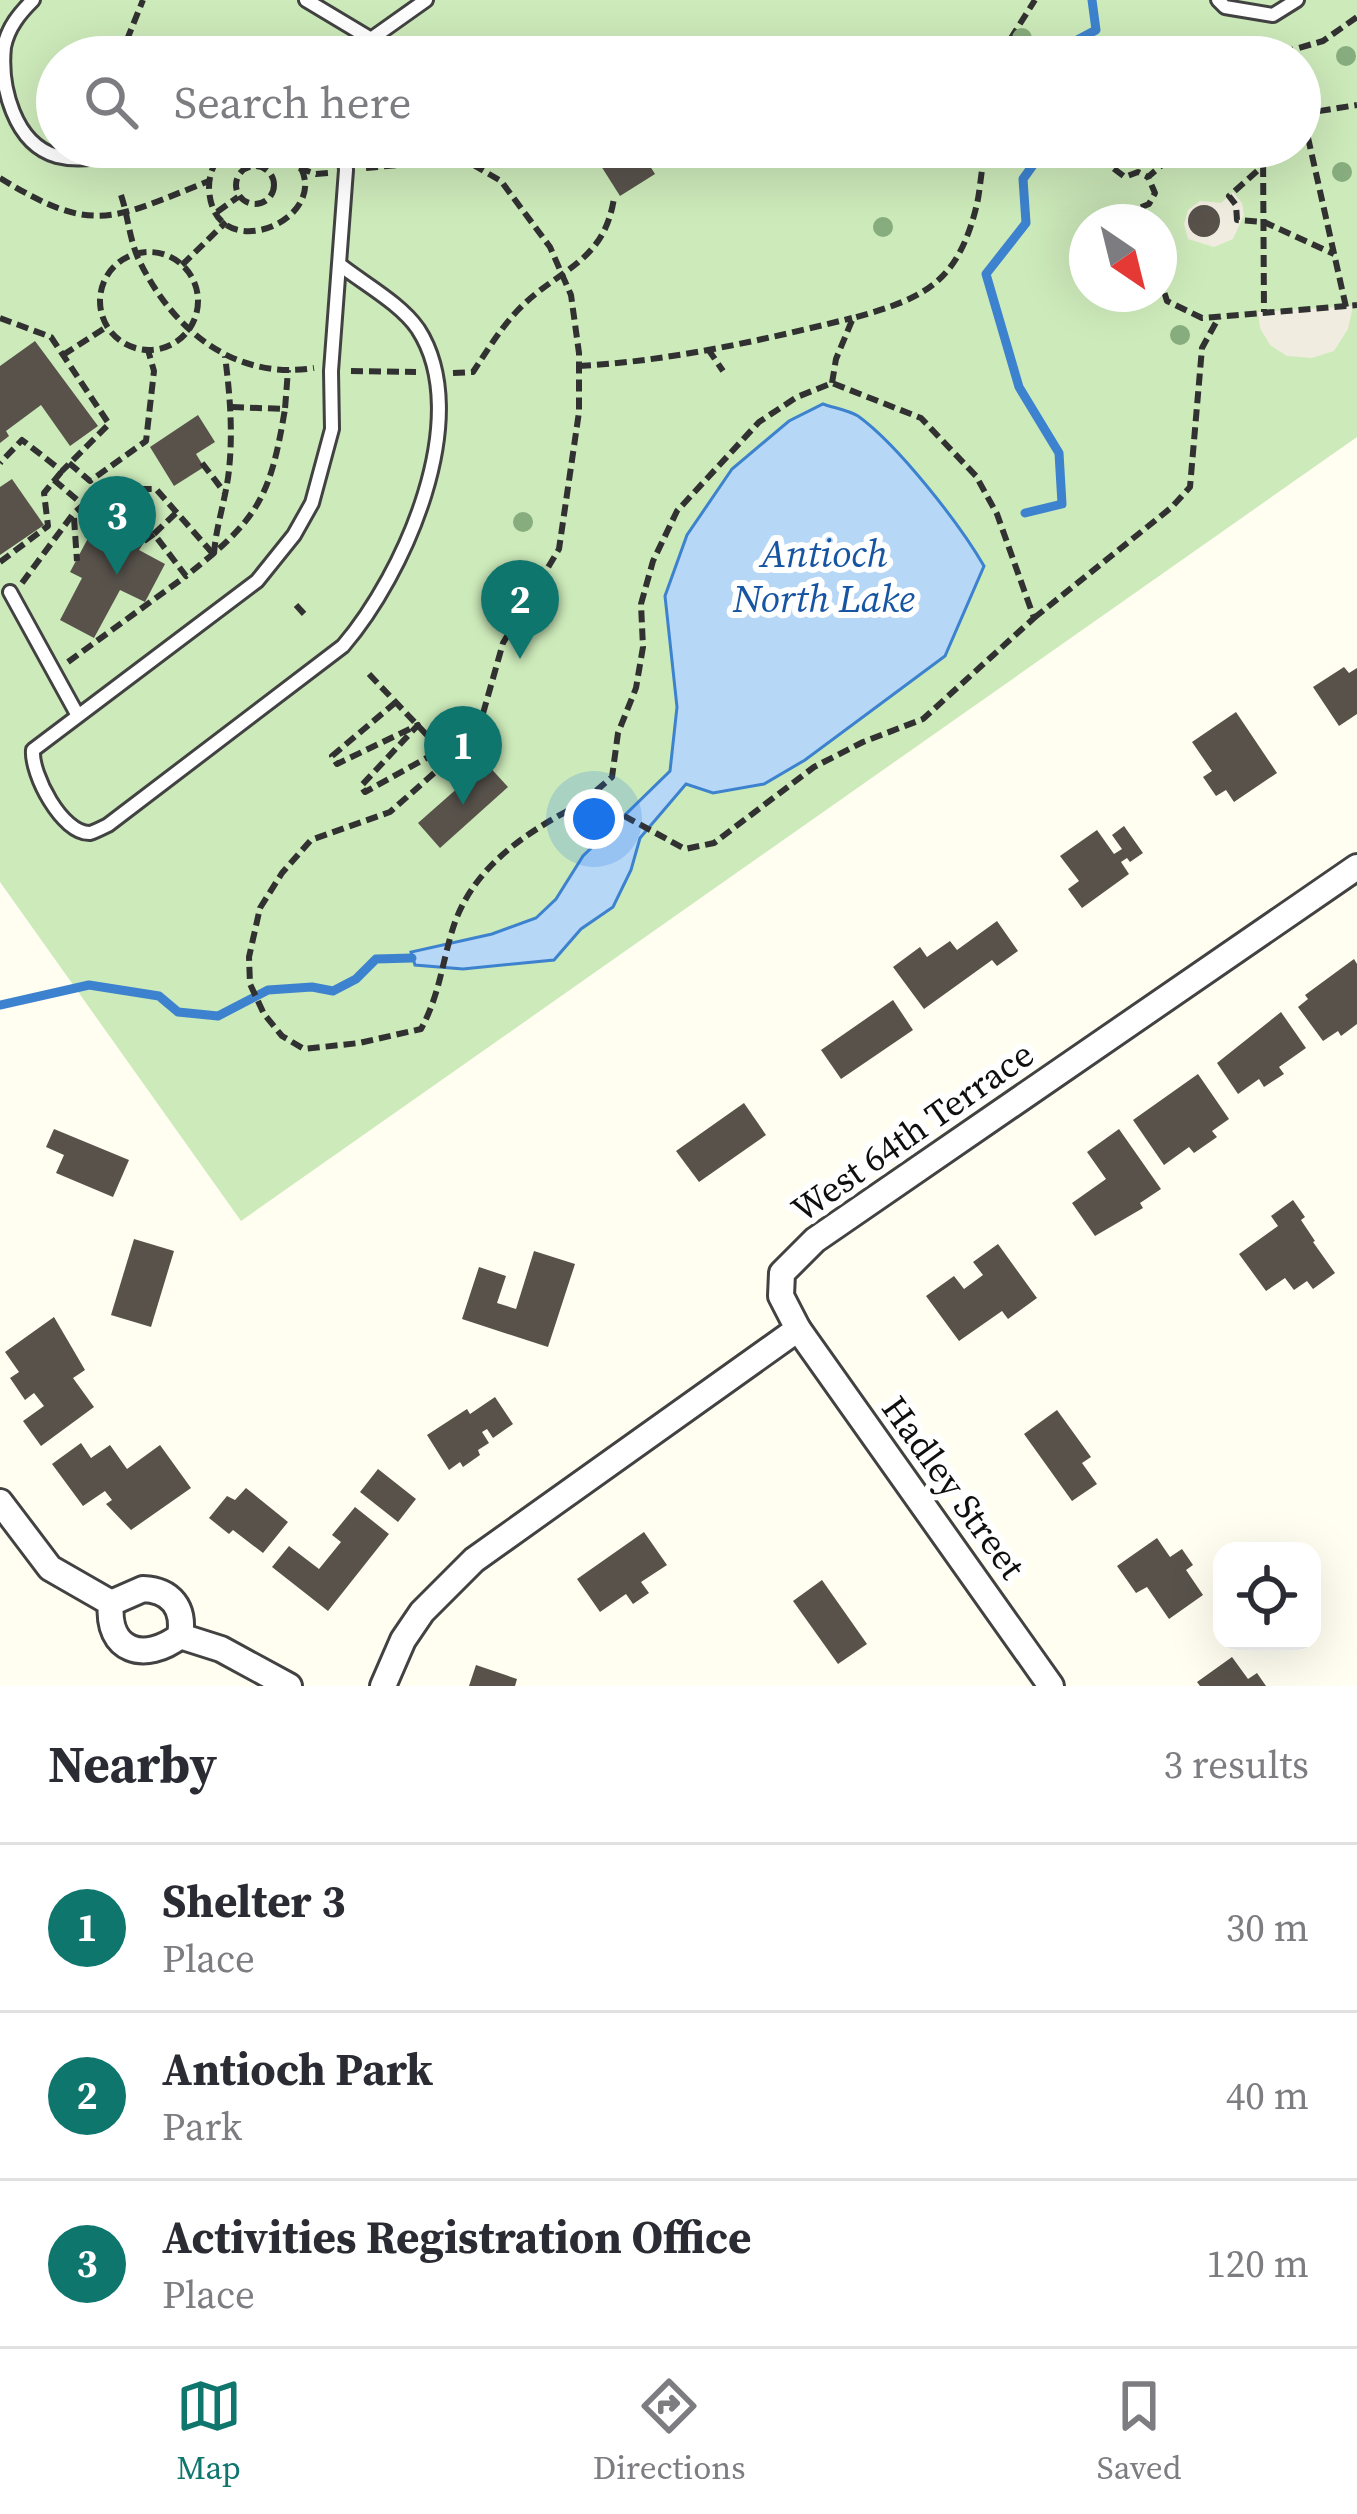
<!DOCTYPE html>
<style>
body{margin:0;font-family:"Source Serif 4",serif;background:#f7f7f7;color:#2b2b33}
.controls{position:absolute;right:36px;bottom:36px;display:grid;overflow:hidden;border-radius:24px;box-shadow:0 12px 48px #0002}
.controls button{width:108px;height:108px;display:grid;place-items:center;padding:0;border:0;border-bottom:3px solid #e1e1e2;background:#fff;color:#2b2b33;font:60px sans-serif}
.compass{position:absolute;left:1069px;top:204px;width:108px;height:108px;border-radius:50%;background:#fff;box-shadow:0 12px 48px #0002;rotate:145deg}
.you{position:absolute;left:594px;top:819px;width:42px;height:42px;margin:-30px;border:9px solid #fff;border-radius:50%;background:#1a73e8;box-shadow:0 0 0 18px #1a73e833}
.badge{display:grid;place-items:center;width:78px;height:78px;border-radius:50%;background:#0f766e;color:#fff;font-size:39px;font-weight:700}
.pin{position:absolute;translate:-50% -99px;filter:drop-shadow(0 3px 6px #0008)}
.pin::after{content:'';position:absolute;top:63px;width:42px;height:36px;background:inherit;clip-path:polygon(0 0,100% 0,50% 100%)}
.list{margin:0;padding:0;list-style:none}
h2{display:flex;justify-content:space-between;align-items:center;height:156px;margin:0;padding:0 48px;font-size:51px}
h2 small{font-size:39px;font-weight:400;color:#7c7c81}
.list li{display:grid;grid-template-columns:78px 1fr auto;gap:36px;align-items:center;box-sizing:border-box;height:168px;padding:0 48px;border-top:3px solid #e1e1e2}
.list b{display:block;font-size:45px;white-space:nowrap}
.list p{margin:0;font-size:39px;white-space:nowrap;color:#7c7c81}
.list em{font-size:39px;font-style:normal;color:#7c7c81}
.icon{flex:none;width:66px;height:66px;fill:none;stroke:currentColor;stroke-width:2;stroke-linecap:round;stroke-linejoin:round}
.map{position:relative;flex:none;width:1357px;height:1686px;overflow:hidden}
.search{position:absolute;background:#fff;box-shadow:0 12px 48px #0002;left:36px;right:36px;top:36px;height:132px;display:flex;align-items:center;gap:30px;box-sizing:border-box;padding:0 42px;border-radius:66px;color:#7c7c81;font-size:45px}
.sheet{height:660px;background:#fff}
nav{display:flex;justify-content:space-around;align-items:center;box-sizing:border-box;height:168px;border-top:3px solid #e1e1e2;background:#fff;font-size:33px;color:#7c7c81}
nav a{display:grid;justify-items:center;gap:6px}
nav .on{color:#0f766e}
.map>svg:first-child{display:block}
.green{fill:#cdeaba;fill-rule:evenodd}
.plaza{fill:#f0ede0}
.water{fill:#b6d7f6;stroke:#3d82ce;stroke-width:3}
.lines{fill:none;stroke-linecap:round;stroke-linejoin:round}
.stream{stroke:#3d82ce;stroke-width:9}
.building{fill:#58524b}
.lane-casing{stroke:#424242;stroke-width:18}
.street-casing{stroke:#424242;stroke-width:30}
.path{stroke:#313131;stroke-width:6;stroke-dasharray:12 6;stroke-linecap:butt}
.lane{stroke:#fff;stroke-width:12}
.street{stroke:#fff;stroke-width:24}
.tree{fill:#87ac7d}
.labels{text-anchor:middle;stroke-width:12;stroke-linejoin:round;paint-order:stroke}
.street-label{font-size:36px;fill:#0f0f0f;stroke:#fff}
.water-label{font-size:39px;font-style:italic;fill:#1755a2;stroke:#fff}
</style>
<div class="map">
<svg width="1357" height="1686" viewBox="0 0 1357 1686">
<rect width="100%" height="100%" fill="#fffef1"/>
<path class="green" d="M 0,0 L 1357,0 L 1357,437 L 241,1221 L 0,882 ZM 57,57 L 1300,57 L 1300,147 L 57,147 ZM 1087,222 L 1159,222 L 1159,294 L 1087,294 Z"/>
<g class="plaza">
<path d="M 1233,192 L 1242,203 L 1244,215 L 1233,239 L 1214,247 L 1188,239 L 1184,224 L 1188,210 L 1200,201 L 1221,203 Z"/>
<path d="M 1353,306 L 1348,329 L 1334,351 L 1312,358 L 1287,356 L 1270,345 L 1260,328 L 1258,312 Z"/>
</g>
<path class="water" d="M 823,404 C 834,408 848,410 858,416 C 898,445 959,523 984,566 L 945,656 L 805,760 L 764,784 L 713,793 L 686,784 L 640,838 L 631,870 L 613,907 L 581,929 L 554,960 L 463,969 L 415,965 L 411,952 L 492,934 L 536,918 L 556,899 L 583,856 L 670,771 L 677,707 L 665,596 L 687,535 L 732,469 L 789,421 Z"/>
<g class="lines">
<g class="stream">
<path d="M 1054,57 L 1053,53 L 1096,30 L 1092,0"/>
<path d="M 1025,513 L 1062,504 L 1059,453 L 1019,387 L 986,274 L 1026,223 L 1023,179 L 1046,147"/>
<path d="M 0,1005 L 89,985 L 159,996 L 178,1012 L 218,1016 L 268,990 L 312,987 L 333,991 L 356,979 L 376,959 L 412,958"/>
</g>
</g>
<g class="building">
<path d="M 589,147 L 638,147 L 655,174 L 620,196 Z"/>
<circle cx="1204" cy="221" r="16"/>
<path d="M 35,341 L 98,426 L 70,446 L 41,405 L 6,431 L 9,436 L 0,443 L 0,366 Z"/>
<path d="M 198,415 L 215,442 L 196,454 L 204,467 L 174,486 L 150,447 Z"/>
<path d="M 12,479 L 44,525 L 0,555 L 0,487 Z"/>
<path d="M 102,512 L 118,520 L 115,526 L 145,541 L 139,550 L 165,564 L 145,602 L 120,590 L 94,638 L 60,620 L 82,578 L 70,572 Z"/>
<path d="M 1344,667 L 1349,673 L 1357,668 L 1357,714 L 1339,726 L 1313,687 Z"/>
<path d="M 1236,712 L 1277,773 L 1234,802 L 1226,790 L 1216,796 L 1203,777 L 1212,771 L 1192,742 Z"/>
<path d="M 486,763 L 508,787 L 440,848 L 418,823 Z"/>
<path d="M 1124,826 L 1143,853 L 1130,862 L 1127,858 L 1121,862 L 1129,874 L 1082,908 L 1068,889 L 1079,881 L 1060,856 L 1097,830 L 1114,854 L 1122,849 L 1112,835 Z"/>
<path d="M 997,921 L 1018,951 L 997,966 L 992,960 L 924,1009 L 893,967 L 920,947 L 927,957 L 950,941 L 957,950 Z"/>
<path d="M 1354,959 L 1357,964 L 1357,1024 L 1341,1036 L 1338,1031 L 1323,1041 L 1298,1007 L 1308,999 L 1305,995 Z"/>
<path d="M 893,1000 L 913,1030 L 841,1079 L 821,1050 Z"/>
<path d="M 1281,1012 L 1306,1048 L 1279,1067 L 1284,1074 L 1264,1087 L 1259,1079 L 1238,1094 L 1217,1063 Z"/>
<path d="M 1198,1074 L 1229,1119 L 1212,1131 L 1217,1137 L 1194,1153 L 1189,1147 L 1164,1165 L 1133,1120 Z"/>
<path d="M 744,1103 L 766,1135 L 699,1182 L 676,1151 Z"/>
<path d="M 54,1129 L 129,1160 L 113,1197 L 56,1173 L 64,1155 L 46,1147 Z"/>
<path d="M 1119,1129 L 1161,1189 L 1140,1203 L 1143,1208 L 1095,1236 L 1072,1203 L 1106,1179 L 1087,1152 Z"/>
<path d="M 1293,1200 L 1305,1217 L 1301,1220 L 1315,1241 L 1313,1242 L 1335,1273 L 1313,1289 L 1307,1281 L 1294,1290 L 1285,1278 L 1266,1291 L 1239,1254 L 1278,1226 L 1271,1216 Z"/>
<path d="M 134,1239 L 174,1251 L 151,1327 L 111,1315 Z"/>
<path d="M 998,1244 L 1037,1298 L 1008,1319 L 1002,1311 L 959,1341 L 926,1296 L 954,1276 L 964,1289 L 983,1275 L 973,1262 Z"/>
<path d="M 534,1251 L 575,1264 L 548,1347 L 462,1319 L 479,1267 L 506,1276 L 497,1303 L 516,1309 Z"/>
<path d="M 54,1317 L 85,1370 L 73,1378 L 94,1407 L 41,1446 L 23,1421 L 44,1406 L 34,1393 L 25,1400 L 10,1378 L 19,1372 L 5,1352 Z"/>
<path d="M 495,1397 L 513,1424 L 493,1438 L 487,1429 L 482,1432 L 489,1443 L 478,1450 L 480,1455 L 463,1467 L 460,1462 L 449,1470 L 427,1435 L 467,1409 L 470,1414 Z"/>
<path d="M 1057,1410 L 1091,1457 L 1082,1463 L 1097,1484 L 1072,1501 L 1024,1434 Z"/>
<path d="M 81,1443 L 91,1458 L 110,1445 L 127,1469 L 160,1445 L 191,1488 L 131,1530 L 106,1504 L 112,1500 L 105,1491 L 83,1506 L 52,1464 Z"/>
<path d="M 378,1469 L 416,1499 L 398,1522 L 360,1492 Z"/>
<path d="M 246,1488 L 288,1522 L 263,1553 L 233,1530 L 229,1534 L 209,1518 L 227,1496 L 235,1500 Z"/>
<path d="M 355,1507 L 389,1534 L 328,1611 L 272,1567 L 289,1546 L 319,1569 L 341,1542 L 332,1535 Z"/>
<path d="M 644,1532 L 667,1565 L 641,1582 L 649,1593 L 633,1604 L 626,1594 L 600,1612 L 577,1579 Z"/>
<path d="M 1157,1538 L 1170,1557 L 1182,1549 L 1193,1565 L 1186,1570 L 1203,1595 L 1169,1619 L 1147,1587 L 1136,1593 L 1117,1566 Z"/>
<path d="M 822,1580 L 867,1644 L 838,1664 L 793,1601 Z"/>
<path d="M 1232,1657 L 1248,1679 L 1257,1673 L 1266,1686 L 1200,1686 L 1197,1682 Z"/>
<path d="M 476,1665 L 517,1679 L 515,1686 L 469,1686 Z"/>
</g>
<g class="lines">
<g class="lane-casing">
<g id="lane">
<path d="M 33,0 C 20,13 8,27 4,47 C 0,86 14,144 57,156 C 84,163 113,154 140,147"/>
<path d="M 306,0 L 371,39"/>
<path d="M 1218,0 L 1225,7 L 1273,15 L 1297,0"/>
<path d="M 361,57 L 371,39 L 426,0"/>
<path d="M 339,264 C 364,284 400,303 418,329 C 475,417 404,575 343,646 L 108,825 C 104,827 94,832 90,833 C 62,834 31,774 33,750 L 257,581 L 294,535 L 312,503 L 332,429 L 331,371 L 346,170 L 344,147"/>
<path d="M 10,592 L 77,714"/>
</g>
</g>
<g class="street-casing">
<g id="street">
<path d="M 798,1329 L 1051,1686"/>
<path d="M 0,1502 L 50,1568 L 111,1603"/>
<path d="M 143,1589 C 171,1590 185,1608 180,1636 C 145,1663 106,1652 111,1603 Z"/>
<path d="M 180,1636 L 221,1649 L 289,1686"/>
<path d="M 383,1686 L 403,1640 L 422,1612 L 474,1560 L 798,1329 L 781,1296 L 782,1273 L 815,1240 L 1357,867"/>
</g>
</g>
<g class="path">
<path d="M 120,57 L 143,0"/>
<path d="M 1007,57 L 1011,38 L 1035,0"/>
<path d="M 1290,57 L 1288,51 L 1323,41 L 1357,17"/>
<path d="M 1300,102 L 1346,307"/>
<path d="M 1301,114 L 1357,105"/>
<path d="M 229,147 C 216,158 209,171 209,188 C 212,278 360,209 283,147"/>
<path d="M 1085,147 L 1125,177 L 1138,172 L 1148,177"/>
<path d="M 1263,147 L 1264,312"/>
<path d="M 1284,147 L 1229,196 L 1236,205 L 1237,220 L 1264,222 L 1334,254"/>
<circle cx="255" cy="185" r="19"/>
<path d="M 299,168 L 316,174 L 329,173"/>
<path d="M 366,168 L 453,160 L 470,163 L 501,181 L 550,247 L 571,295 L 579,353 L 579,412 L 559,549 L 503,643 L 480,724 L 450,759 L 390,812 L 311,840 L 282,873 L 260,908 L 249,957 L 250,984 L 264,1014 L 282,1036 L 304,1049 L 359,1043 L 421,1029 C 441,992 442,960 455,922 C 477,863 529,831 582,803 L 617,812 L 685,849 L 714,843 L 814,767 L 863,742 L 923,719 L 1034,618 L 997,514 L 976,476 L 921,418 L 832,383 L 797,397 L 759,422 L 677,511 L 653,561 L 641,604 L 643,647 L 636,688 L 618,733 L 612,777 L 582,803"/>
<path d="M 0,178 C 94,236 112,219 209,181"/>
<path d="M 121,195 C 128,216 129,237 138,258 C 171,328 233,381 314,368"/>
<path d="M 217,212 L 238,197"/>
<path d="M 1141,222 L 1137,209 L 1149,204 L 1155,193 L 1148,177 L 1183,147"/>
<circle cx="149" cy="301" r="49"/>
<path d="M 182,265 L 226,222"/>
<path d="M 1159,276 L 1167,301 L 1202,318 L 1357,305"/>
<path d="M 0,318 L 51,337 L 109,424 L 62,471 L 22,440 L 0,463"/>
<path d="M 708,349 L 723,371"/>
<path d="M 63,355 L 108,326"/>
<path d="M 579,366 C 671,361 763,340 852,318"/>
<path d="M 351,371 L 416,372"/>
<path d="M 453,373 L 473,372 C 487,351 500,329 518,310 C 557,269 604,264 614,198"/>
<path d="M 832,383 L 836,359 L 853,318 C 925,298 958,283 977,204 C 981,185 981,166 987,147"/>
<path d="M 232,407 L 285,409 L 288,370"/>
<path d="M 69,463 L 90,481 L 146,441 L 154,371 L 148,350"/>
<path d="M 202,463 L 225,493"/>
<path d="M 54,480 L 83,505 L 95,525"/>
<path d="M 74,518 L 77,561"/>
<path d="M 154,534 L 177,512"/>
<path d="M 144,541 L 154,534 L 186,576 C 258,519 270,499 285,409"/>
<path d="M 214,554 C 216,525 226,499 229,470 C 233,431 230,395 225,356"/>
<path d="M 0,562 L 48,526 L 44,493 L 62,471"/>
<path d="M 22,583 L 73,514 L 101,489 L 156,489 L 214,555"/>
<path d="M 296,605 L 306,616"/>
<path d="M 1034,618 L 1172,507 L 1190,487 L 1202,348 L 1219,317"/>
<path d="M 68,662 L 186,576"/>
<path d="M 369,674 L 441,750"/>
<path d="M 396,702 L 332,756 L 337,764 L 418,725 L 361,786 L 365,792 L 441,750"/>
</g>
<use href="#lane" class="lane"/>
<use href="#street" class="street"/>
</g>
<g class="tree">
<circle cx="1022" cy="38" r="10"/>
<circle cx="1346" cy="56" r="10"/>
<circle cx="1342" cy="172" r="10"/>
<circle cx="883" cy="227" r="10"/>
<circle cx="1180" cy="335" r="10"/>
<circle cx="523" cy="522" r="10"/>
<circle cx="508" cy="592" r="10"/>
<circle cx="548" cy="607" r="10"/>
</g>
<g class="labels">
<g class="street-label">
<text transform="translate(912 1131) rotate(-35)" y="13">West 64th Terrace</text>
<text transform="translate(954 1487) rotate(54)" y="13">Hadley Street</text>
</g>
<g class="water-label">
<text x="824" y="567">Antioch<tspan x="824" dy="45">North Lake</tspan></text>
</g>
</g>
</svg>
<div class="controls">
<button><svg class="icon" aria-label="locate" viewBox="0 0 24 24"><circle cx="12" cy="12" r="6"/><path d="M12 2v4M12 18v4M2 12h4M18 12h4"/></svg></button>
</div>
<svg class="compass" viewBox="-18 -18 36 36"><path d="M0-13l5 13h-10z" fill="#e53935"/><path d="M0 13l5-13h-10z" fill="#7c7c81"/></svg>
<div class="you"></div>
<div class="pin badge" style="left:463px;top:805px">1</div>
<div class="pin badge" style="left:520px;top:659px">2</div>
<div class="pin badge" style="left:117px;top:575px">3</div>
<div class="search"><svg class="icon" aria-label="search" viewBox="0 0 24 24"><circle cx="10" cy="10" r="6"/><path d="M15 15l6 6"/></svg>Search here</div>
</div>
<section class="sheet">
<h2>Nearby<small>3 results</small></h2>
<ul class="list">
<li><span class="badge">1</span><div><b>Shelter 3</b><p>Place</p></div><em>30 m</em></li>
<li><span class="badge">2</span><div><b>Antioch Park</b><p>Park</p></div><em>40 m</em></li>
<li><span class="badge">3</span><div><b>Activities Registration Office</b><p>Place</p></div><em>120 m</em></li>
</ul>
</section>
<nav>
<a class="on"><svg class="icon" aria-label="map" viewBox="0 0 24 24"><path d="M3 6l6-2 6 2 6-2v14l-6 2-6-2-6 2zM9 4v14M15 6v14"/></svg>Map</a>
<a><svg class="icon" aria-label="directions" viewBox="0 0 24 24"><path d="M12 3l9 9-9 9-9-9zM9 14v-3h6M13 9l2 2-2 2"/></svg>Directions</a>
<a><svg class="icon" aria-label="saved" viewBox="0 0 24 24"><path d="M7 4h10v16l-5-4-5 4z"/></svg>Saved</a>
</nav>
